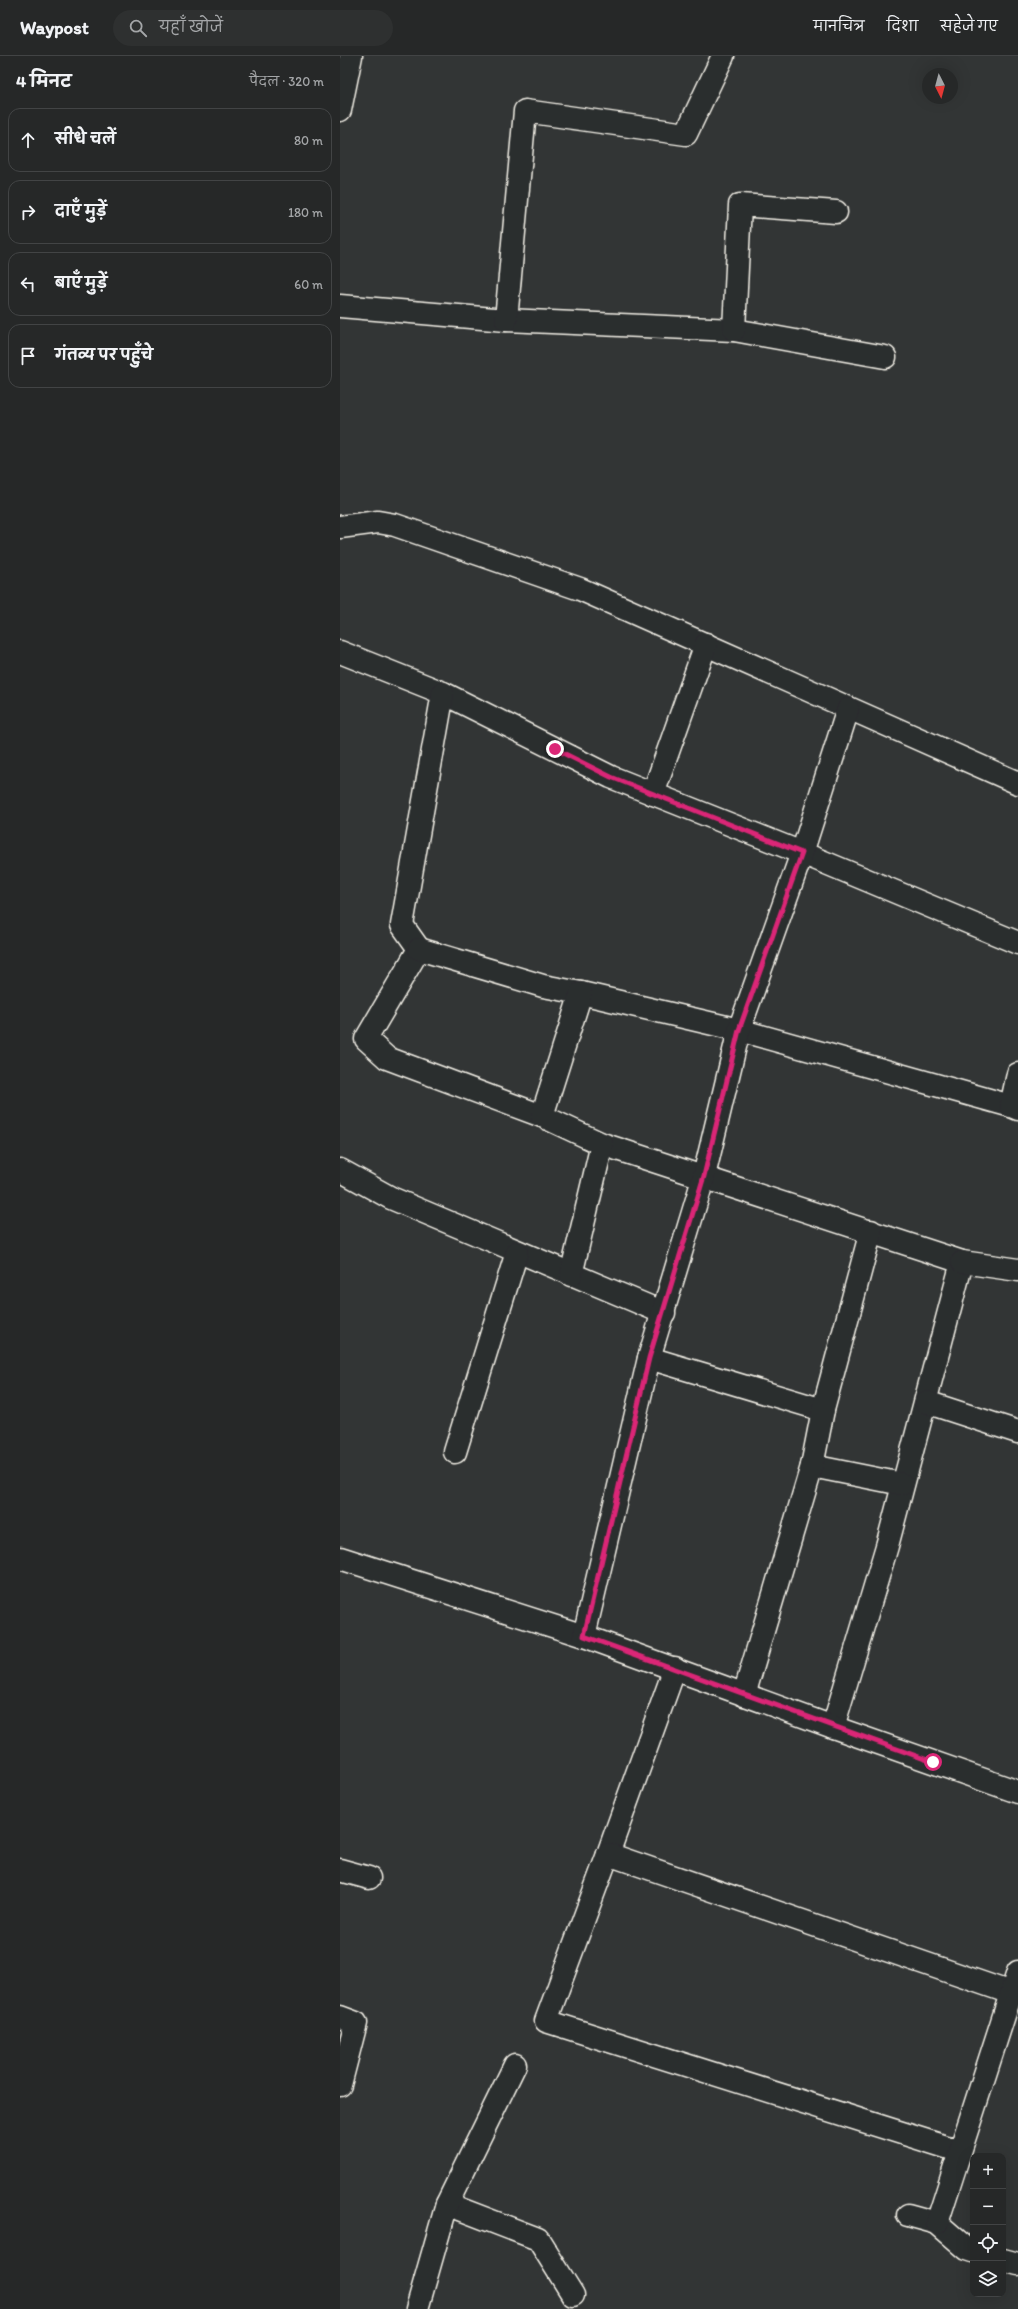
<!DOCTYPE html>
<html lang="hi">
<meta charset="utf-8">
<style>
body{margin:0;font-family:Itim,"Playpen Sans Deva",sans-serif;background:#2e3030;color:#f1f3f6}
.controls{position:absolute;right:12px;bottom:12px;display:grid;overflow:hidden;border-radius:8px;box-shadow:0 4px 16px #0002}
.controls button{width:36px;height:36px;display:grid;place-items:center;padding:0;border:0;border-bottom:1px solid #424445;background:#262828;color:#f1f3f6;font:20px sans-serif}
.compass{position:absolute;left:582px;top:12px;width:36px;height:36px;border-radius:50%;background:#262828;box-shadow:0 4px 16px #0002;rotate:174deg}
.stop{position:absolute;width:12px;height:12px;margin:-9px;border:3px solid #db2777;border-radius:50%;background:#fff}
.stop.end{background:#db2777;border-color:#fff;box-shadow:0 1px 4px #0008}
.list{margin:0;padding:0;list-style:none}
h2{display:flex;justify-content:space-between;align-items:center;height:52px;margin:0;padding:0 16px;font-size:17px}
h2 small{font-size:13px;font-weight:400;color:#a4a6a8}
.list li{display:grid;grid-template-columns:26px 1fr auto;gap:12px;align-items:center;box-sizing:border-box;height:64px;margin:0 8px 8px;padding:0 8px;border:1px solid #424445;border-radius:12px}
.list b{display:block;font-size:15px;white-space:nowrap}
.list em{font-size:13px;font-style:normal;color:#a4a6a8}
.icon{flex:none;width:22px;height:22px;fill:none;stroke:currentColor;stroke-width:2;stroke-linecap:round;stroke-linejoin:round}
.map{position:relative;flex:none;width:678px;height:2253px;overflow:hidden}
header{display:flex;align-items:center;gap:24px;box-sizing:border-box;height:56px;padding:0 20px;background:#262828;border-bottom:1px solid #424445}
header strong{font-size:19px}
nav{display:flex;gap:22px;margin-inline-start:auto;font-size:14px}
.search{width:280px;height:36px;background:#2e3030;display:flex;align-items:center;gap:10px;box-sizing:border-box;padding:0 14px;border-radius:22px;color:#a4a6a8;font-size:15px}
main{display:flex}
aside{flex:1;background:#262828}
.map>svg:first-child{display:block}
.lines{fill:none;stroke-linecap:round;stroke-linejoin:round}
.street-casing{stroke:#f4f1e8;stroke-width:25}
.street{stroke:#2a2d2e;stroke-width:22}
.route{stroke:#db2777;stroke-width:5}
</style>
<header>
<strong>Waypost</strong>
<div class="search"><svg class="icon" aria-label="search" viewBox="0 0 24 24"><circle cx="10" cy="10" r="6"/><path d="M15 15l6 6"/></svg>यहाँ खोजें</div>
<nav><a>मानचित्र</a><a>दिशा</a><a>सहेजे गए</a></nav>
</header>
<main>
<aside>
<h2>4 मिनट<small>पैदल · 320 m</small></h2>
<ul class="list">
<li><svg class="icon" aria-label="ahead" viewBox="0 0 24 24"><path d="M12 20V5M6 11l6-6 6 6"/></svg><div><b>सीधे चलें</b></div><em>80 m</em></li>
<li><svg class="icon" aria-label="right" viewBox="0 0 24 24"><path d="M7 20v-9h11M14 6l5 5-5 5"/></svg><div><b>दाएँ मुड़ें</b></div><em>180 m</em></li>
<li><svg class="icon" aria-label="left" viewBox="0 0 24 24"><path d="M17 20v-9H6M10 6l-5 5 5 5"/></svg><div><b>बाएँ मुड़ें</b></div><em>60 m</em></li>
<li><svg class="icon" aria-label="arrive" viewBox="0 0 24 24"><path d="M6 21V4h12l-3 4 3 4H6"/></svg><div><b>गंतव्य पर पहुँचे</b></div></li>
</ul>
</aside>
<div class="map">
<svg width="678" height="2253" viewBox="0 0 678 2253">
<rect width="100%" height="100%" fill="#323535"/>
<filter id="ink" filterUnits="userSpaceOnUse"><feTurbulence type="fractalNoise" baseFrequency=".025" numOctaves="2"/><feDisplacementMap in="SourceGraphic" scale="8" xChannelSelector="R" yChannelSelector="G"/><feConvolveMatrix kernelMatrix="1 2 1 2 8 2 1 2 1" color-interpolation-filters="sRGB"/></filter>
<g filter="url(#ink)">
<g class="lines">
<g class="street-casing">
<g id="street">
<path d="M 0,54 L 11,0"/>
<path d="M 0,250 L 166,264 L 394,274 L 545,301"/>
<path d="M 166,264 L 185,55 L 346,78 L 383,0"/>
<path d="M 394,274 L 400,149 L 496,156"/>
<path d="M 0,471 L 38,466 L 55,469 L 240,533 L 678,727"/>
<path d="M 0,596 L 103,637 L 271,721 L 462,797 L 678,887"/>
<path d="M 103,637 L 62,869 L 79,893 L 26,983 L 47,1002 L 202,1060"/>
<path d="M 313,738 L 366,588"/>
<path d="M 79,893 L 203,930 L 241,937 L 399,974 L 671,1050"/>
<path d="M 678,1018 L 671,1050 L 678,1053"/>
<path d="M 262,1088 L 622,1206 L 547,1490 L 493,1671"/>
<path d="M 0,1114 L 51,1142 L 324,1257"/>
<path d="M 622,1206 L 678,1214"/>
<path d="M 231,1219 L 262,1088 L 202,1060 L 241,937"/>
<path d="M 309,1302 L 483,1354"/>
<path d="M 586,1346 L 678,1376"/>
<path d="M 115,1396 L 177,1196"/>
<path d="M 472,1410 L 562,1428"/>
<path d="M 0,1502 L 244,1580 L 493,1671 L 678,1736"/>
<path d="M 244,1580 L 309,1302 L 364,1120 L 399,974 L 462,797 L 508,653"/>
<path d="M 404,1639 L 472,1410 L 483,1354 L 531,1175"/>
<path d="M 268,1798 L 335,1612"/>
<path d="M 0,1814 L 29,1822"/>
<path d="M 0,1961 L 16,1967 L 0,2029"/>
<path d="M 619,2095 L 206,1965 L 268,1798 L 671,1937"/>
<path d="M 107,2148 L 198,2183 L 233,2239"/>
<path d="M 568,2159 L 597,2167 L 627,2193 L 633,2195"/>
<path d="M 597,2167 L 678,1916"/>
<path d="M 663,2204 L 678,2208"/>
<path d="M 77,2253 L 107,2148 L 175,2009"/>
</g>
</g>
<use href="#street" class="street"/>
</g>
</g>
<g class="lines" filter="url(#ink)">
<path class="route" d="M 215,693 L 271,721 L 462,797 L 399,974 L 364,1120 L 309,1302 L 244,1580 L 593,1706"/>
</g>
</svg>
<div class="controls">
<button>+</button>
<button>−</button>
<button><svg class="icon" aria-label="locate" viewBox="0 0 24 24"><circle cx="12" cy="12" r="6"/><path d="M12 2v4M12 18v4M2 12h4M18 12h4"/></svg></button>
<button><svg class="icon" aria-label="layers" viewBox="0 0 24 24"><path d="M12 4l9 5-9 5-9-5zM3 14l9 5 9-5"/></svg></button>
</div>
<svg class="compass" viewBox="-18 -18 36 36"><path d="M0-13l5 13h-10z" fill="#e53935"/><path d="M0 13l5-13h-10z" fill="#a4a6a8"/></svg>
<div class="stop" style="left:593px;top:1706px"></div>
<div class="stop end" style="left:215px;top:693px"></div>
</div>
</main>
